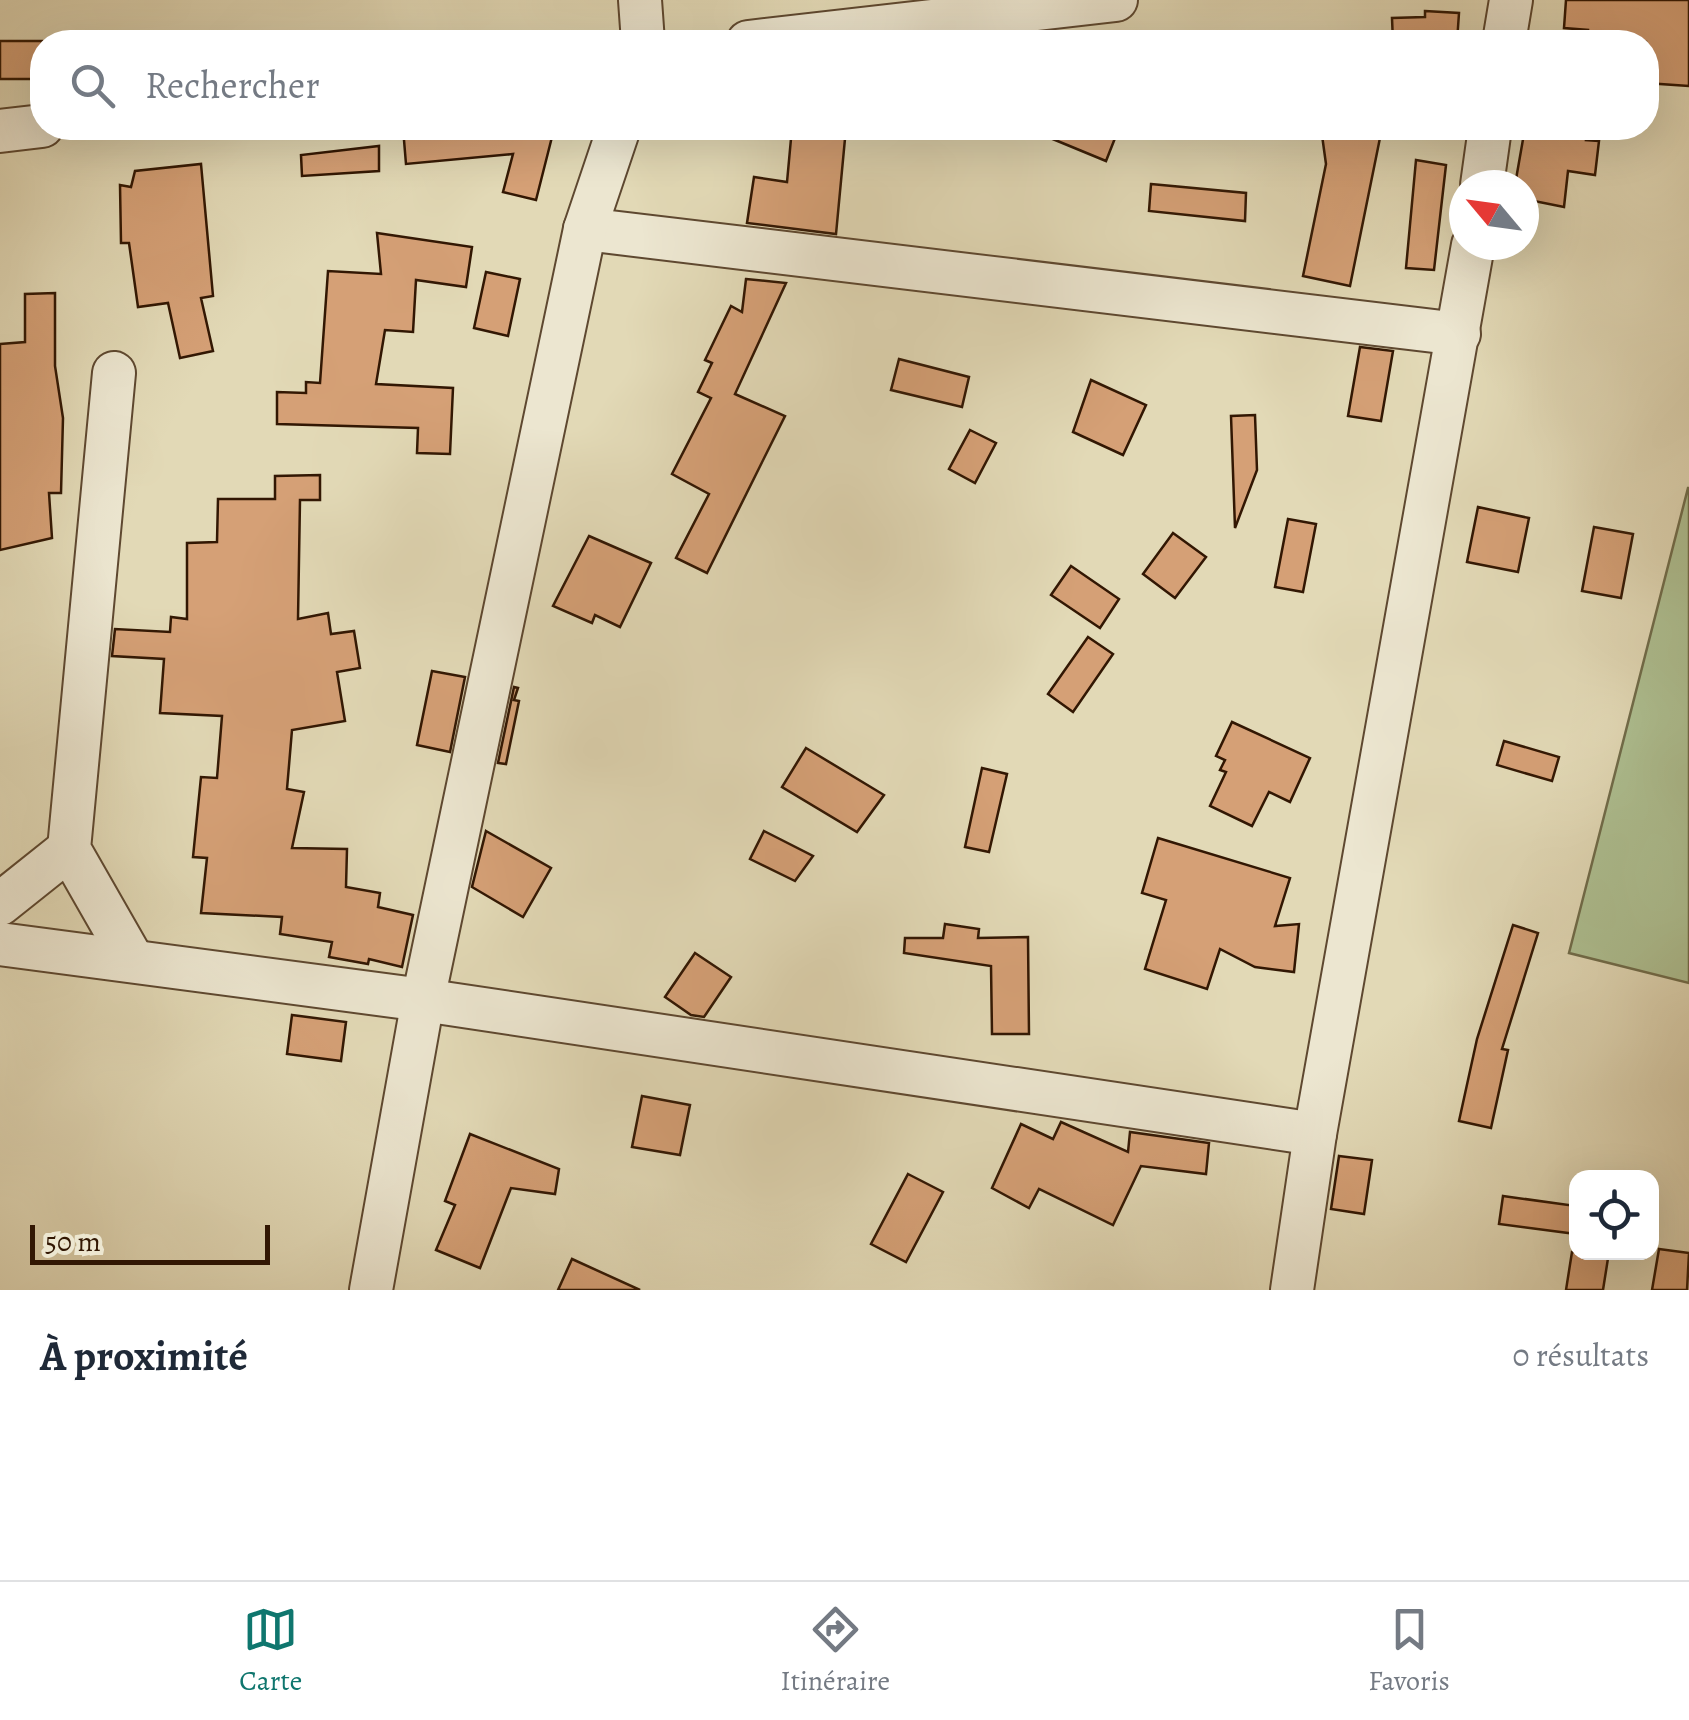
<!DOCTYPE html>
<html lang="fr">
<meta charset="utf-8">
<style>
body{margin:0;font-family:Alegreya,serif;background:#f2f2f3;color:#1f2937}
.controls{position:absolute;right:30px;bottom:30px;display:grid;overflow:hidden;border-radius:20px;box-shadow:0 10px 40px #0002}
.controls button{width:90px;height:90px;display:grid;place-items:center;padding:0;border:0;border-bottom:2px solid #e0e1e3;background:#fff;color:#1f2937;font:50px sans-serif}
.compass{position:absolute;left:1449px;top:170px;width:90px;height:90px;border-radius:50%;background:#fff;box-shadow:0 10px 40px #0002;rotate:299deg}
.scale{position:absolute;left:30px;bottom:25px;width:240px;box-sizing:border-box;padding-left:10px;border:5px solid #321703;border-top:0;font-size:28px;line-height:35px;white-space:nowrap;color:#321703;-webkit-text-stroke:8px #ece6d0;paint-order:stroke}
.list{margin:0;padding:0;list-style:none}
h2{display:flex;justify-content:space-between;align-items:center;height:130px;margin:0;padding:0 40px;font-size:42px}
h2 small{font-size:32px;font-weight:400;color:#747a83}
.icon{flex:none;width:55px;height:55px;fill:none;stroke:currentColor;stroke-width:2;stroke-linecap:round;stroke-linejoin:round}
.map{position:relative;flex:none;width:1689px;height:1290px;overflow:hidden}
.search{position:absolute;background:#fff;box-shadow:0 10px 40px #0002;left:30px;right:30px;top:30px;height:110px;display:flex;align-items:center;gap:25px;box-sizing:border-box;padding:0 35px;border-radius:40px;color:#747a83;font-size:38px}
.sheet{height:290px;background:#fff}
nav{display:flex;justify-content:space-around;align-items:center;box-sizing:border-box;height:140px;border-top:2px solid #e0e1e3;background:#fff;font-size:28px;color:#747a83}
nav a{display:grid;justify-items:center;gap:5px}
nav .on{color:#0f766e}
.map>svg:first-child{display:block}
.green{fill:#aec092;stroke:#706c4a;stroke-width:2.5}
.building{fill:#d5a076;stroke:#321703;stroke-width:2.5}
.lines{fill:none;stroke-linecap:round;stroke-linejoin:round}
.minor-casing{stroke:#5e4830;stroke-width:46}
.minor{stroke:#ece6d0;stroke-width:42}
</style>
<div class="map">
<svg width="1689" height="1290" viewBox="0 0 1689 1290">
<rect width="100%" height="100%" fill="#e2d9b6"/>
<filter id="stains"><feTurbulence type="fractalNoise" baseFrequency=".002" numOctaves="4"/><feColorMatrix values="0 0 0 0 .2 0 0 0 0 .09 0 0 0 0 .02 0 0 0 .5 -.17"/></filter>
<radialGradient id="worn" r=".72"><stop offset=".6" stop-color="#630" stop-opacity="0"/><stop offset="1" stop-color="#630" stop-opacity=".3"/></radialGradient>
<path class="green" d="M 1688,488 L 1689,488 L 1689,983 L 1569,953 Z"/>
<g class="building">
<path d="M 1566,0 L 1689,0 L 1689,86 L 1646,83 L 1646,42 L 1587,42 L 1588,30 L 1564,28 Z"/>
<path d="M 1425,11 L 1459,13 L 1457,42 L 1393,42 L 1392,18 L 1425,17 Z"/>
<rect x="0" y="41" width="42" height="38"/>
<path d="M 403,128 L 531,128 L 553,133 L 536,200 L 503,192 L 513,154 L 406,164 Z"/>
<path d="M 792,128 L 846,128 L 836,234 L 747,223 L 754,177 L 787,182 Z"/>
<path d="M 1026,128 L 1119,128 L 1106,161 Z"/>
<path d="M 1321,128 L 1382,128 L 1350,286 L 1303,276 L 1326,164 Z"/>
<path d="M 1525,128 L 1588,128 L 1586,140 L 1599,141 L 1595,175 L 1568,171 L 1564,207 L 1524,199 L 1524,185 L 1515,185 Z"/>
<path d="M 379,146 L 379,171 L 302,176 L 301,155 Z"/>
<path d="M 1416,160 L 1446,165 L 1434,270 L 1406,268 Z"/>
<path d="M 201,164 L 213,296 L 201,298 L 213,351 L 180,358 L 168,303 L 138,307 L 129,243 L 121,243 L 120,185 L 131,187 L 135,171 Z"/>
<path d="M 1151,184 L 1246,193 L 1245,221 L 1149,211 Z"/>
<path d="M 377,233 L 472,247 L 466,287 L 416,280 L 413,332 L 385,330 L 376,384 L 453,388 L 450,454 L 417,453 L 418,428 L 277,424 L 277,392 L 306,393 L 306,382 L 320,383 L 328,271 L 381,274 Z"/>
<path d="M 486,272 L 520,279 L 508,336 L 474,328 Z"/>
<path d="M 746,279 L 786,283 L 735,394 L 785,416 L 707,573 L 676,558 L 709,494 L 672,474 L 711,398 L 698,392 L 712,363 L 705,360 L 731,306 L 742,312 Z"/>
<path d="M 55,293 L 55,366 L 63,418 L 61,493 L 49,493 L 52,538 L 0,550 L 0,344 L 25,342 L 25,294 Z"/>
<path d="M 1360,347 L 1393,351 L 1381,421 L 1348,416 Z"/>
<path d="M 899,359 L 969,377 L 962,407 L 891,390 Z"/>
<path d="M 1091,380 L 1146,405 L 1123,455 L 1073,432 Z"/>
<path d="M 1255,415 L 1257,470 L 1235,528 L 1231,416 Z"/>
<path d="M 970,430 L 996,443 L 975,483 L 949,469 Z"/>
<path d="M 320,475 L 320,500 L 300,500 L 298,619 L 328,613 L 331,634 L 354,631 L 360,668 L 337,672 L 345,721 L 292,730 L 287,789 L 304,792 L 292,848 L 347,849 L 346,887 L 380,893 L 378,907 L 413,915 L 402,967 L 369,959 L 368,964 L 329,957 L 332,942 L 280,934 L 282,917 L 201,913 L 207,858 L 193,857 L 201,777 L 217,778 L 222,716 L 160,713 L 164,659 L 112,656 L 115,629 L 170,632 L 171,617 L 187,619 L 187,543 L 217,542 L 218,499 L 275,499 L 275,476 Z"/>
<path d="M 1478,507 L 1529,518 L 1518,572 L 1467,562 Z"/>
<path d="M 1288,519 L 1316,524 L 1303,592 L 1275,587 Z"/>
<path d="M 1594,527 L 1633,534 L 1621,598 L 1582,591 Z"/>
<path d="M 1173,533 L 1206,557 L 1175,598 L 1143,574 Z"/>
<path d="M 589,536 L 651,563 L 620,627 L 595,615 L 592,623 L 553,606 Z"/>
<path d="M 1071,566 L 1119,599 L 1100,628 L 1051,595 Z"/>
<path d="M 1088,637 L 1113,654 L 1073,712 L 1048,694 Z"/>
<path d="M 432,671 L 465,677 L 450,752 L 417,745 Z"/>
<path d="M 514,687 L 518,688 L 514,700 L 519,701 L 506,764 L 498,763 Z"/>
<path d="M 1232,722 L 1310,758 L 1290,802 L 1269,792 L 1252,826 L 1210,806 L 1226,772 L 1220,770 L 1225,760 L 1216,756 Z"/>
<path d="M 1504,741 L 1559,757 L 1552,781 L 1497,765 Z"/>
<path d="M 806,748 L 884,795 L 857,832 L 782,787 Z"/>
<path d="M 982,768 L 1007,774 L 989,852 L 965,847 Z"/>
<path d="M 486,831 L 551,868 L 523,917 L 472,887 Z"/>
<path d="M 764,831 L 813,856 L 795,881 L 750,859 Z"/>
<path d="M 1158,838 L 1290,878 L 1275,926 L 1299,924 L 1294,972 L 1255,967 L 1220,949 L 1207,989 L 1145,969 L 1166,900 L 1142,893 Z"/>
<path d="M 945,924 L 979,929 L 978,938 L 1028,937 L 1029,1034 L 992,1034 L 991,966 L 904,953 L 905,938 L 943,938 Z"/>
<path d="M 1513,925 L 1538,933 L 1502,1049 L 1508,1050 L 1491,1128 L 1459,1121 L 1477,1039 Z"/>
<path d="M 695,953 L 731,977 L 704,1017 L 691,1015 L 665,997 Z"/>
<path d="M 292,1015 L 346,1022 L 341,1061 L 287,1054 Z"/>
<path d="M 642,1096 L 690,1105 L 680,1155 L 632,1147 Z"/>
<path d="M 1061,1122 L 1128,1152 L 1130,1132 L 1209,1143 L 1206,1174 L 1141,1166 L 1113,1225 L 1039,1189 L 1029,1208 L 992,1188 L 1021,1124 L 1053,1139 Z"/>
<path d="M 470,1134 L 559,1169 L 555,1194 L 511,1188 L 480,1268 L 436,1250 L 455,1205 L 445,1201 Z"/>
<path d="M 1339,1156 L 1372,1160 L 1364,1214 L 1331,1209 Z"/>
<path d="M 908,1174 L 943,1192 L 906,1262 L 871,1244 Z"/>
<path d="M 1503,1196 L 1576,1206 L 1576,1234 L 1499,1224 Z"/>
<path d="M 1659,1249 L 1689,1253 L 1687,1290 L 1652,1290 Z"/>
<path d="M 1572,1252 L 1609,1252 L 1603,1290 L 1566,1290 Z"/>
<path d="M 572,1259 L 640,1290 L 558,1290 Z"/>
</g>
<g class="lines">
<g class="minor-casing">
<g id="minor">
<path d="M 640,0 L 643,42"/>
<path d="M 748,42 L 1116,0"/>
<path d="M 1504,42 L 1511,0"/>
<path d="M 0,131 L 42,126"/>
<path d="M 1482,185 L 1490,128"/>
<path d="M 585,229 L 1459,334"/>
<path d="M 114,373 L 69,849 L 133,961"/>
<path d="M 0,904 L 69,849"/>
<path d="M 0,944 L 423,1000 L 1315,1134"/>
<path d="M 371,1290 L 423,1000 L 585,229 L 619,128"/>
<path d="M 1292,1290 L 1315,1134 L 1473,245"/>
</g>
</g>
<use href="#minor" class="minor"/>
</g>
<rect width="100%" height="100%" filter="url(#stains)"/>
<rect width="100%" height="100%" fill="url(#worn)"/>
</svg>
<div class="controls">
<button><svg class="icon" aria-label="locate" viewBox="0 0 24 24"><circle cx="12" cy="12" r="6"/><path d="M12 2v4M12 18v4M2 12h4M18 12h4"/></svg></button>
</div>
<svg class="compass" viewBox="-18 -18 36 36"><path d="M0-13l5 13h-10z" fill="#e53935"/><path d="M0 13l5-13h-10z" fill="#747a83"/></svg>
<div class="scale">50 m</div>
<div class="search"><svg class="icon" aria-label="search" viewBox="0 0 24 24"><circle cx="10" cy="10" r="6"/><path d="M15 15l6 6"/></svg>Rechercher</div>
</div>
<section class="sheet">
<h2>À proximité<small>0 résultats</small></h2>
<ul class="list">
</ul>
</section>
<nav>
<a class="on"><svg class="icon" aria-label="map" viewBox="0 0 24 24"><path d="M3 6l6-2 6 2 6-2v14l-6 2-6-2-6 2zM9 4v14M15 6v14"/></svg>Carte</a>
<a><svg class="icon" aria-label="directions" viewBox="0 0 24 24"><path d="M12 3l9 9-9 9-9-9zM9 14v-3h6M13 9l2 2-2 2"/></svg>Itinéraire</a>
<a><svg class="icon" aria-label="saved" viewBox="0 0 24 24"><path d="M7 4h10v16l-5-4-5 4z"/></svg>Favoris</a>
</nav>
